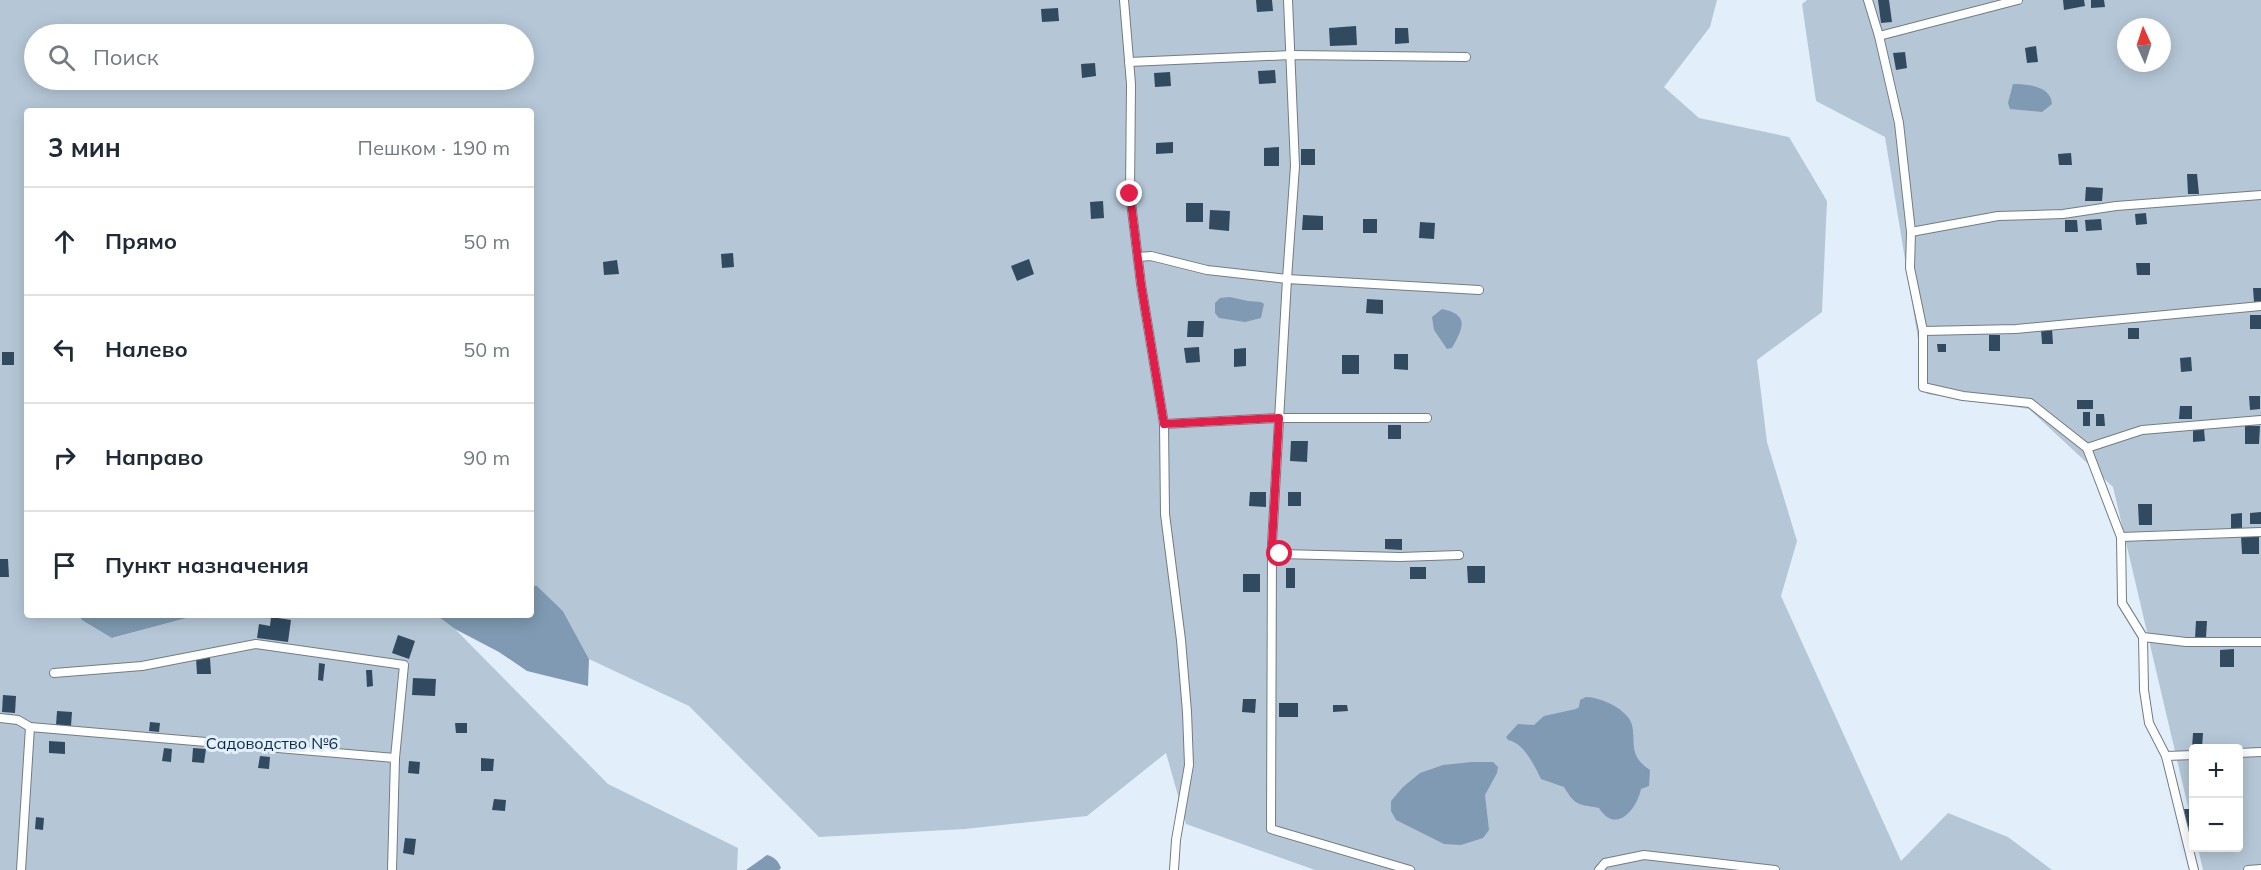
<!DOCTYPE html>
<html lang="ru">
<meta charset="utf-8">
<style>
body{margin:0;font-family:Mulish,sans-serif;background:#f2f2f3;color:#1f2937}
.controls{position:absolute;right:18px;bottom:18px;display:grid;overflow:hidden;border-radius:6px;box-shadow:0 3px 15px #0003}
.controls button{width:54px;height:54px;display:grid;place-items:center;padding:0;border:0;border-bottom:2px solid #e0e1e3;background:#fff;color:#1f2937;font:30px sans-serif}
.compass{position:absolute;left:2117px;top:18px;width:54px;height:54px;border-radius:50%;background:#fff;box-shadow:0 3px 15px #0003;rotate:357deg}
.stop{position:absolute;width:18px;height:18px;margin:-14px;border:4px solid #e11d48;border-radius:50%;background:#fff}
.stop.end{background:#e11d48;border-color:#fff;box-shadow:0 2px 6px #0008}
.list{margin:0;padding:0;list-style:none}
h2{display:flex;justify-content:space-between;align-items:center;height:78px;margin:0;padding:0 24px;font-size:26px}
h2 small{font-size:20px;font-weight:400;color:#747a83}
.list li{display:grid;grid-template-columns:39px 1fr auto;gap:18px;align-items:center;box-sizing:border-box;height:108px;padding:0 24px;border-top:2px solid #e0e1e3}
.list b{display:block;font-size:22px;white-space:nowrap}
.list em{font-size:20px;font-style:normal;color:#747a83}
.icon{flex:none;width:33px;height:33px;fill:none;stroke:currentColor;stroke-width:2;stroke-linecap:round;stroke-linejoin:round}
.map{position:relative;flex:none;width:2261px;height:870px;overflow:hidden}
.search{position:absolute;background:#fff;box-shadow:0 3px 15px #0003;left:24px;top:24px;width:510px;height:66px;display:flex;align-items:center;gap:15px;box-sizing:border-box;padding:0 21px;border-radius:33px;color:#747a83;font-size:22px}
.panel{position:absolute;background:#fff;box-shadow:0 3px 15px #0003;left:24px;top:108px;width:510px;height:510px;border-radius:6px}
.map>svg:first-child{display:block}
.green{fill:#b5c7d7;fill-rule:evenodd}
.water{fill:#7f9ab2}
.building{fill:#314a5f}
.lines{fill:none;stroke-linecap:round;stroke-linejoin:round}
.lane-casing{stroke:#717c86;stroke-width:10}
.lane{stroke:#fff;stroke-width:8}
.route{stroke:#e11d48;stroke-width:8}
.labels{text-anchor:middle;stroke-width:6;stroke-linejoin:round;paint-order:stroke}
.park-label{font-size:16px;fill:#082b45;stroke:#e2effa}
</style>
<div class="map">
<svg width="2261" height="870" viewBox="0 0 2261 870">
<rect width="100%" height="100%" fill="#e2effa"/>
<g class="green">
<path d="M 0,0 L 1717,0 L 1710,27 L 1664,87 L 1699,118 L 1789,137 L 1827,201 L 1822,312 L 1757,360 L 1767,442 L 1797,541 L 1781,596 L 1901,861 L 1948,813 L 2008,837 L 2052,870 L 1315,870 L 1186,824 L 1166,753 L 1087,816 L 965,829 L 819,837 L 689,706 L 589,659 L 563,611 L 537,586 L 531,585 L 531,111 L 27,111 L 27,615 L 82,615 L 113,638 L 198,615 L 436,615 L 455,629 L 608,784 L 738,848 L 737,870 L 0,870 ZM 34,34 L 524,34 L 524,80 L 34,80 Z"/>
<path d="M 1807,0 L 2261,0 L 2261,870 L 2203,870 L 2198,848 L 2238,848 L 2238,748 L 2194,748 L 2193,828 L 2113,487 L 2029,409 L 1927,394 L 1885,137 L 1816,101 L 1802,4 ZM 2126,27 L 2162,27 L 2162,63 L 2126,63 Z"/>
</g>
<g class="water">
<path d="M 2013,84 C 2028,84 2051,86 2052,104 L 2042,112 L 2010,109 L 2008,103 Z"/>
<path d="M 1230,297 L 1248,301 L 1261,302 L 1264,304 L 1261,318 L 1245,322 L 1219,318 L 1215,313 L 1215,303 L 1220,298 Z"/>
<path d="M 1442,309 C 1470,315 1463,328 1452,348 L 1447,349 L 1434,330 L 1432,317 Z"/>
<path d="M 531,585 L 537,586 L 563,611 L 589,659 L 588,686 L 527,671 L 499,652 L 455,629 L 436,615 L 531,615 Z"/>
<path d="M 79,615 L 198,615 L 112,638 L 82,620 Z"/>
<path d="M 1586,697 C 1600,697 1628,709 1632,725 C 1636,744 1628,755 1650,770 L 1649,786 L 1641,789 C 1637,809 1616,835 1599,808 C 1579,804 1576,807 1564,787 L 1541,779 C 1534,765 1524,743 1508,740 L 1506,737 L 1518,724 L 1534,725 L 1544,716 L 1576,709 L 1579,707 L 1580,700 Z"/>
<path d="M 1472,762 L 1493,762 L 1498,767 L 1497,773 L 1485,795 L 1489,830 L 1483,838 L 1461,845 L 1444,844 L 1396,820 L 1391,811 L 1391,801 L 1403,787 L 1420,773 L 1443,765 Z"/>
<path d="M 767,855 C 775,857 778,861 781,868 L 779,870 L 746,870 Z"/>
</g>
<g class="building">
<path d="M 1256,0 L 1272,0 L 1273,11 L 1257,12 Z"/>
<path d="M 1878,0 L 1889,0 L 1892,22 L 1881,23 Z"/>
<path d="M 2063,0 L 2084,0 L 2085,6 L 2064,10 Z"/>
<path d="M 2091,0 L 2104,0 L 2105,7 L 2091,8 Z"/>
<path d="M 1058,8 L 1059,21 L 1042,22 L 1041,9 Z"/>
<path d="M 1356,26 L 1357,45 L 1330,46 L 1329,28 Z"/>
<path d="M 1395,28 L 1408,28 L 1409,43 L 1395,44 Z"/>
<path d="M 2036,46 L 2038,62 L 2027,63 L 2025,48 Z"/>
<path d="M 1905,52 L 1907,68 L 1896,70 L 1893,53 Z"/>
<path d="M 1095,63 L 1096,76 L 1082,78 L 1081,64 Z"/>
<path d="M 1275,70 L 1276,83 L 1259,84 L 1258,71 Z"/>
<path d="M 1170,72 L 1171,86 L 1155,87 L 1154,73 Z"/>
<path d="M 1173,142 L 1173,153 L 1156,154 L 1156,143 Z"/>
<path d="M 1279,147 L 1279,166 L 1264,166 L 1264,148 Z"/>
<rect x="1301" y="149" width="14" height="16"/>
<path d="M 2071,153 L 2072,165 L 2059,165 L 2058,154 Z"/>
<path d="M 2187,174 L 2197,174 L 2199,194 L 2188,194 Z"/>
<path d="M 2086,187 L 2103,188 L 2102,201 L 2085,201 Z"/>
<path d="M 1103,201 L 1104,218 L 1091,219 L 1090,202 Z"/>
<rect x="1186" y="203" width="17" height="19"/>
<path d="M 1210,210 L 1230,211 L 1229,231 L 1209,229 Z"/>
<path d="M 2146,213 L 2147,224 L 2136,225 L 2135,214 Z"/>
<path d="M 1303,215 L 1323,216 L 1323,230 L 1302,230 Z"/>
<rect x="1363" y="219" width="14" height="14"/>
<path d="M 2101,219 L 2102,230 L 2086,231 L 2085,220 Z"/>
<path d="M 2065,220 L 2077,220 L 2078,232 L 2065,232 Z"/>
<path d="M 1420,222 L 1435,223 L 1434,239 L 1419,238 Z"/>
<path d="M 733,253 L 734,267 L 722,268 L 721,254 Z"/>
<path d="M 1029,259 L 1034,274 L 1017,281 L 1011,266 Z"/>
<path d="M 617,260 L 619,274 L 604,275 L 603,262 Z"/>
<path d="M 2136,263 L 2150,263 L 2150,275 L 2137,275 Z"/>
<path d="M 2253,288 L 2261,288 L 2261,301 L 2254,302 Z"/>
<path d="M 1367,299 L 1383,300 L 1383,314 L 1366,313 Z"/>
<rect x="2250" y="315" width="11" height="14"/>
<path d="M 1188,321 L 1204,321 L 1203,337 L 1187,337 Z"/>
<path d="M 2052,328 L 2053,344 L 2042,344 L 2041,329 Z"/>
<rect x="2128" y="328" width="11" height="11"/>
<rect x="1989" y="335" width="11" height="16"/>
<path d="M 1937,344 L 1946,344 L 1946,352 L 1938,352 Z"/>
<path d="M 1199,347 L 1200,362 L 1186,363 L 1184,348 Z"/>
<path d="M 1246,348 L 1246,366 L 1234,367 L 1234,349 Z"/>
<rect x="2" y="352" width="12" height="13"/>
<path d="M 1394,354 L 1408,354 L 1408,370 L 1394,369 Z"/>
<rect x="1342" y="355" width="17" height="19"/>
<path d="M 2191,357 L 2192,371 L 2181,372 L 2180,358 Z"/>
<path d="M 2249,396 L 2260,396 L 2260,409 L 2250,410 Z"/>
<rect x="2077" y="400" width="16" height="9"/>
<path d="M 2180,406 L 2192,406 L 2192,419 L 2179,419 Z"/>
<rect x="2083" y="412" width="7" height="14"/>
<path d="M 2096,414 L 2104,414 L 2105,426 L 2096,426 Z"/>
<rect x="1388" y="425" width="13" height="14"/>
<path d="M 2245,426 L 2260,426 L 2259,444 L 2245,444 Z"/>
<path d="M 2193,429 L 2204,429 L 2205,441 L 2193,442 Z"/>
<path d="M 1291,441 L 1308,441 L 1307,462 L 1290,461 Z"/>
<path d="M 1250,492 L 1266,492 L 1266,507 L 1249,506 Z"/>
<rect x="1288" y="492" width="13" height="14"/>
<path d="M 2138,504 L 2152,504 L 2152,525 L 2139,525 Z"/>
<path d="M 2261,512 L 2261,524 L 2250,524 L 2250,513 Z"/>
<path d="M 2242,513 L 2242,528 L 2231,528 L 2231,514 Z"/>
<path d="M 2259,535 L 2259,554 L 2242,554 L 2241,536 Z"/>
<path d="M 1385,539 L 1402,539 L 1402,550 L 1385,549 Z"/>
<path d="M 0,559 L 8,559 L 9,577 L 0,577 Z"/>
<path d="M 1467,566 L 1485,566 L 1485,583 L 1468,583 Z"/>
<rect x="1410" y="567" width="16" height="12"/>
<rect x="1286" y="568" width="9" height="20"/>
<rect x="1243" y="574" width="17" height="18"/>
<path d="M 271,617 L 291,620 L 288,642 L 257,638 L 259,624 L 270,626 Z"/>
<path d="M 2196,621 L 2207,621 L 2206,638 L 2195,638 Z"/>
<path d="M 398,635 L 415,641 L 409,659 L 392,653 Z"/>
<path d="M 2234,649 L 2234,667 L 2220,667 L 2220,650 Z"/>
<path d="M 196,658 L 210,658 L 211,674 L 197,674 Z"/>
<path d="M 319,663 L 325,664 L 323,681 L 318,680 Z"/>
<path d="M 366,670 L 372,670 L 373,686 L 367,687 Z"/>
<path d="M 413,678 L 436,679 L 435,696 L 412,695 Z"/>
<path d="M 3,695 L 16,696 L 15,713 L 2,712 Z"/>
<path d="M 1243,699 L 1256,699 L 1255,713 L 1242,712 Z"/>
<rect x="1279" y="703" width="19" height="14"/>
<path d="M 1333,705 L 1347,705 L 1348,711 L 1333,712 Z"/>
<path d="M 57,711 L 72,712 L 71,726 L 56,725 Z"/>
<path d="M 150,722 L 160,723 L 159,732 L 149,731 Z"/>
<path d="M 455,723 L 467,723 L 467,733 L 456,733 Z"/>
<path d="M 2193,733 L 2203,733 L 2202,748 L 2192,748 Z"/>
<path d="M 49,741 L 65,742 L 65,754 L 49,753 Z"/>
<path d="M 164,748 L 172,749 L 171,762 L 162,761 Z"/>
<path d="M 193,748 L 206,749 L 204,763 L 192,762 Z"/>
<path d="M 260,756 L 270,757 L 269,769 L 258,768 Z"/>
<path d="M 481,758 L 494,759 L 493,771 L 481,771 Z"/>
<path d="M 409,761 L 420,762 L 419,774 L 408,773 Z"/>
<path d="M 494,799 L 506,800 L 505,811 L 492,810 Z"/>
<path d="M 2184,809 L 2194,809 L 2194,827 L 2185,827 Z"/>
<path d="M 36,817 L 44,818 L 43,830 L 35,829 Z"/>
<path d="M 405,838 L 416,839 L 414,855 L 403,853 Z"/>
</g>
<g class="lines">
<g class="lane-casing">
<g id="lane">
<path d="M 1124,0 L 1131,84 L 1130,194 L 1141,284 L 1164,424 L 1165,514 L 1181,640 L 1187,712 L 1189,765 L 1176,840 L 1174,870"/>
<path d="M 1868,0 L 1879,36 L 1899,123 L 1911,232 L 1910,268 L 1923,331 L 1923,387 L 1963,396 L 2030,403 L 2087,448 L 2121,537 L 2122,603 L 2143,637 L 2144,690 L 2149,723 L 2166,756 L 2194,870"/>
<path d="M 1879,36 L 2018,0"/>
<path d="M 1129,62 L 1291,55 L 1466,57"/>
<path d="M 1911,232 L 1998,216 L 2063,214 L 2116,206 L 2261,195"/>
<path d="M 1138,257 L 1151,256 L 1207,270 L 1287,279 L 1295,166 L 1288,0"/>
<path d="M 1923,331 L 2016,329 L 2261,306"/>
<path d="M 1164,424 L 1279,418 L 1427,418"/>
<path d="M 2087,448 L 2142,430 L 2261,420"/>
<path d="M 2121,537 L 2261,532"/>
<path d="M 1272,544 L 1271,829 L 1410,870"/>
<path d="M 1459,555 L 1400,557 L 1280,554 L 1272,544 L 1287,279 L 1479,290"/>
<path d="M 2143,637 L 2186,642 L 2261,642"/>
<path d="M 54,673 L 142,666 L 256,644 L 404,665 L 395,758"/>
<path d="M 0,718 L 18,720 L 30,727 L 395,758 L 392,870"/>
<path d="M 2238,753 L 2261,752"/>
<path d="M 2166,756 L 2194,755"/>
<path d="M 21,870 L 30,727"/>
<path d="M 1599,870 L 1605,863 L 1644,855 L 1775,870"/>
<path d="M 2248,870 L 2261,869"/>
</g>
</g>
<use href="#lane" class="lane"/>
</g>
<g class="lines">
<path class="route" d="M 1130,194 L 1141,284 L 1164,424 L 1279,418 L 1272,544 L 1280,554"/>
</g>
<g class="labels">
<g class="park-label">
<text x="272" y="749">Садоводство №6</text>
</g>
</g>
</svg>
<div class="controls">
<button>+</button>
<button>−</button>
</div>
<svg class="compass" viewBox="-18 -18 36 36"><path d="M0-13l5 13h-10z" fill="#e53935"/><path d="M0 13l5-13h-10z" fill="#747a83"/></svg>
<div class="stop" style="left:1280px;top:554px"></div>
<div class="stop end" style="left:1130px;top:194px"></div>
<div class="search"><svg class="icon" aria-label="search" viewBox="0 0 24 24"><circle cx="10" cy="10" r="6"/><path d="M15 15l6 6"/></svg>Поиск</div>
<section class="panel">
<h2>3 мин<small>Пешком · 190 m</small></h2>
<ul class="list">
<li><svg class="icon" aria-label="ahead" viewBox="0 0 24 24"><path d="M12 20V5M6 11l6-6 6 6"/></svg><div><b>Прямо</b></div><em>50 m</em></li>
<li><svg class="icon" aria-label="left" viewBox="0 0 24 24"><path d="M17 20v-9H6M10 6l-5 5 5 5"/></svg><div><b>Налево</b></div><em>50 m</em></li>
<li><svg class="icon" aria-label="right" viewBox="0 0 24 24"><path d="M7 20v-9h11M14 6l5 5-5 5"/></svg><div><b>Направо</b></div><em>90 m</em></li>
<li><svg class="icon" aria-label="arrive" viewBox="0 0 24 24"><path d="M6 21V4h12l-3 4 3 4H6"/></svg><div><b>Пункт назначения</b></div></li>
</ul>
</section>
</div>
